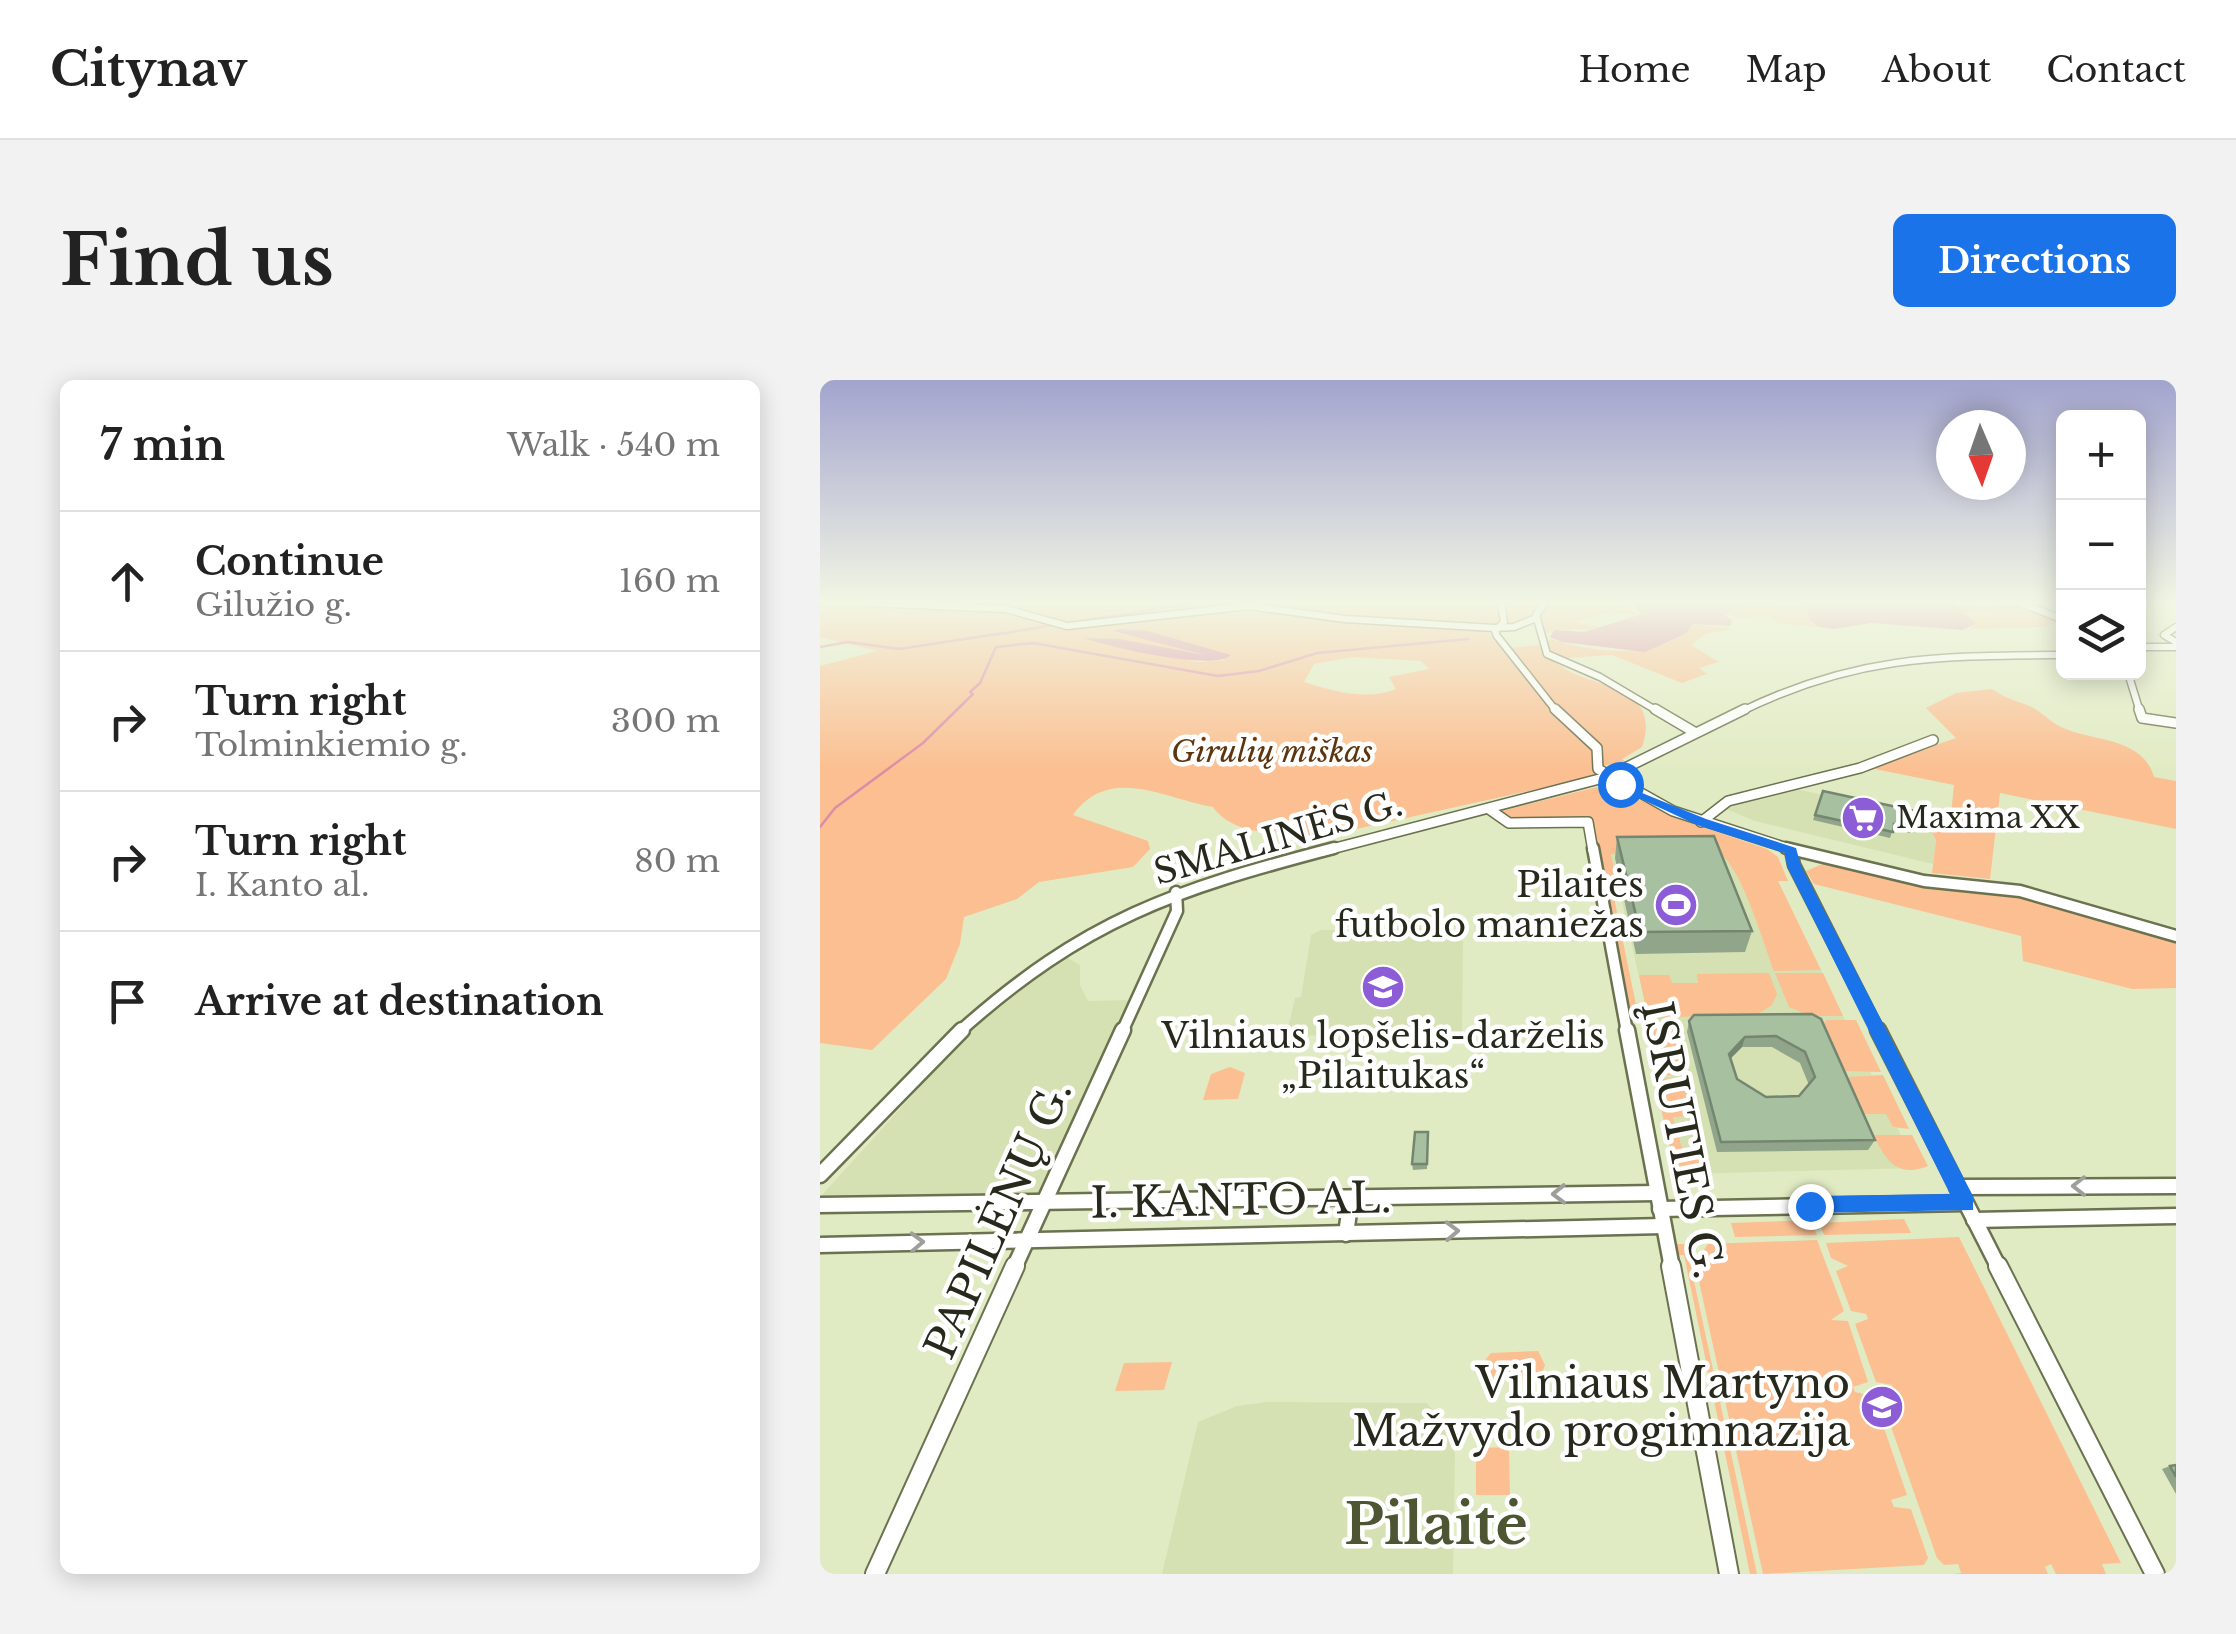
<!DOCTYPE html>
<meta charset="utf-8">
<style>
body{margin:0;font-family:"Libre Baskerville",serif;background:#f2f2f2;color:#222}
.controls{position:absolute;right:30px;top:30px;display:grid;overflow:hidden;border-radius:15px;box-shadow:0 5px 25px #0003}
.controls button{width:90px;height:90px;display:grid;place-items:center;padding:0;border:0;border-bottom:2px solid #e0e0e0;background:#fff;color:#222;font:50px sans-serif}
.compass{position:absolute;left:1116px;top:30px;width:90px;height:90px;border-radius:50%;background:#fff;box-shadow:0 5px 25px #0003;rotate:178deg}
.stop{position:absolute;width:30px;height:30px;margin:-22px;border:8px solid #1a73e8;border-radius:50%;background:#fff}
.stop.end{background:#1a73e8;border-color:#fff;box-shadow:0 2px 10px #0008}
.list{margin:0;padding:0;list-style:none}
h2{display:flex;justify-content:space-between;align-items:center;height:130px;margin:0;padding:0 40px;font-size:42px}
h2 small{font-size:32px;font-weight:400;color:#767676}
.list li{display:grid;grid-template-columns:65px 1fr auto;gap:30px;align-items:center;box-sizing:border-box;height:140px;padding:0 40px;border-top:2px solid #e0e0e0}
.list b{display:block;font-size:38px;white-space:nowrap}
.list p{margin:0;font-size:32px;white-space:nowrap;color:#767676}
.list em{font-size:32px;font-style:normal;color:#767676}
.icon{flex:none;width:55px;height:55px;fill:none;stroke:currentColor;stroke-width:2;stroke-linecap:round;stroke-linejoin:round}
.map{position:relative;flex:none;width:1356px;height:1194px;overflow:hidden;border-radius:15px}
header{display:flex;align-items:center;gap:60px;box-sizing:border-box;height:140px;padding:0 50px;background:#fff;border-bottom:2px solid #e0e0e0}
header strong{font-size:48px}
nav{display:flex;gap:55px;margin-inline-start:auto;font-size:35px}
.intro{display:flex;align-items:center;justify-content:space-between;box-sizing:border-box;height:240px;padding:0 60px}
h1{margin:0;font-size:70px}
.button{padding:25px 45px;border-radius:15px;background:#1a73e8;color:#fff;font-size:35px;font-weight:700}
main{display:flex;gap:60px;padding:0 60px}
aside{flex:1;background:#fff;border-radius:15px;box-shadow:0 5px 25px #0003}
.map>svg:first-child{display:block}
.built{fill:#d5e1b2}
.green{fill:#fbbf91;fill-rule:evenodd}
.water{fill:#dc8ca6}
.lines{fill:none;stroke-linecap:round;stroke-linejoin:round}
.stream{stroke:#dc8ca6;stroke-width:2.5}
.minor-far4-casing{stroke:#6a724f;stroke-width:9}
.minor-far3-casing{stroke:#6a724f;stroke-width:12}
.minor-far2-casing{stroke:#6a724f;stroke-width:15}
.minor-far1-casing{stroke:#6a724f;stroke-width:19}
.minor-casing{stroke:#6a724f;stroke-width:22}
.minor-far4{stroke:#fff;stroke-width:6}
.minor-far3{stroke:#fff;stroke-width:9}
.minor-far2{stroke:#fff;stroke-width:10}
.minor-far1{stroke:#fff;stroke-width:14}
.minor{stroke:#fff;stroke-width:18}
.wall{fill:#90a58a;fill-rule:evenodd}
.shaded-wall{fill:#758670}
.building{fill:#a7c0a0;stroke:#758670;stroke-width:2.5;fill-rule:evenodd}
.oneway{stroke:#9d9f98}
.route{fill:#1a73e8}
.labels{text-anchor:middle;stroke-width:9;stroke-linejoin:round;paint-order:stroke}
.far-park-label{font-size:30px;font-style:italic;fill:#5f350e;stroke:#fff}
.far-poi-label{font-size:30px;fill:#26291b;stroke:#fff;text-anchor:start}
.street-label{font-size:35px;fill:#26291b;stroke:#fff}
.poi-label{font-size:35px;fill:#26291b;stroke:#fff;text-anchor:end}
.near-street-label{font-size:42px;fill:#26291b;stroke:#fff}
.near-poi-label{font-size:42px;fill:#26291b;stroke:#fff;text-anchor:end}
.near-district-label{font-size:55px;font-weight:bold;fill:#4d5532;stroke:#fff}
</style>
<header>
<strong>Citynav</strong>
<nav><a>Home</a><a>Map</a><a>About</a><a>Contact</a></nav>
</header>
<div class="intro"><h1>Find us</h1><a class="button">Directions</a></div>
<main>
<aside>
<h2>7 min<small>Walk · 540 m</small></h2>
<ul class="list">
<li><svg class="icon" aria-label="ahead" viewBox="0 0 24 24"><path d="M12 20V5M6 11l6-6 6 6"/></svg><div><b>Continue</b><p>Gilužio g.</p></div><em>160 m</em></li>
<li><svg class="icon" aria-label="right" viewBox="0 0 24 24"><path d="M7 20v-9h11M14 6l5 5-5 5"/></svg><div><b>Turn right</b><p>Tolminkiemio g.</p></div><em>300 m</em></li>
<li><svg class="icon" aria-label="right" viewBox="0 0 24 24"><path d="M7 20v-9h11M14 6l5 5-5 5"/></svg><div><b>Turn right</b><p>I. Kanto al.</p></div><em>80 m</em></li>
<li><svg class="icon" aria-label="arrive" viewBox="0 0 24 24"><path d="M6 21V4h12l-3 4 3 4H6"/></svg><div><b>Arrive at destination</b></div></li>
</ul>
</aside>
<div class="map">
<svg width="1356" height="1194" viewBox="0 0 1356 1194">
<rect width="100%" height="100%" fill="#e1ebc3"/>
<g class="built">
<path d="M 971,408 L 1104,437 L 1116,460 L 1113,484 L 935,441 L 901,427 Z"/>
<path d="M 899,472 L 957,500 L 1097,788 L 864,794 L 791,474 Z"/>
<path d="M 630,547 L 643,557 L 642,653 L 466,656 L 475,618 L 481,617 L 491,555 L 501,550 Z"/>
<path d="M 243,575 L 260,585 L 260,605 L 268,621 L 311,620 L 220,814 L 1,816 L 157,644 Z"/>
<path d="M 446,1022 L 607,1023 L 631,1052 L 635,1075 L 633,1194 L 342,1194 L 378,1042 L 417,1026 Z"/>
</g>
<g class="green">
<path d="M 0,223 L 675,223 L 681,242 L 667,251 L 683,269 L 726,264 L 731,259 C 776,274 838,280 872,244 L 912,249 L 885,254 L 871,265 L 899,282 L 879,288 L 887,294 L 862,303 L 792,275 L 733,279 C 760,311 845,298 822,367 L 802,379 L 806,382 L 775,387 L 774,394 L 749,402 L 482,461 L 473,447 C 449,458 409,450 393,427 C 344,419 290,384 253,435 L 328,461 L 330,469 L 313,487 L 219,502 L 197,519 L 144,537 L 140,564 L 126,599 L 52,670 L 0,663 L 0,286 L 57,271 L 0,257 ZM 300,249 L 353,258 L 405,280 L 378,282 L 267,260 L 386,274 L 294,251 ZM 533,277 L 601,281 L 609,289 L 569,297 L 576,309 C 547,321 512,311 484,302 L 494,284 Z"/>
<path d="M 685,223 L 805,223 L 817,236 L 792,232 L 755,242 L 780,247 L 776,249 L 735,250 L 723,255 L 719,236 L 725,226 L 718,224 L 706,240 L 689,246 Z"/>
<path d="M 986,223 L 986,235 L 999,247 L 958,243 L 949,235 L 923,238 L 904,234 L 926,226 Z"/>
<path d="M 1152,223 L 1178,231 L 1200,225 L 1241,242 L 1222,247 L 1150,249 L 1156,244 L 1133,224 Z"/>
<path d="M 1172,309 C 1185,318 1194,320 1207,325 C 1219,329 1229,341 1241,347 C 1272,362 1322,356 1334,397 L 1356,401 L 1356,449 L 1180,413 L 1170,499 L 1112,493 L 1116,460 L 1104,437 L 1130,443 L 1134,405 L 1050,388 L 1136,358 L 1106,328 L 1136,313 Z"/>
<path d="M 777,407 L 783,411 L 795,409 L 874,444 L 947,469 L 958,477 L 968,501 L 958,501 L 1001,590 L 954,591 C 944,565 923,490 899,472 L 791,474 L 797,502 L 791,503 L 819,639 L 809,639 L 771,438 L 685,440 L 677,432 Z"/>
<path d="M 1005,483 L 1083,502 L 1195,514 L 1356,559 L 1356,608 L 1312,609 L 1203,581 L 1201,556 L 994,504 L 986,491 Z"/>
<path d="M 949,593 L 957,614 L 952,625 L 938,634 L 828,638 L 819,595 L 849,595 L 852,603 L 878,603 L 877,594 Z"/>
<path d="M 955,593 L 1003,593 L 1023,636 L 990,636 L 969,627 Z"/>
<path d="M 1007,640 L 1036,640 L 1061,692 L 1025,691 L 1004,643 Z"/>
<path d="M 829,642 L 854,645 L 863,695 L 841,695 Z"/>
<path d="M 410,687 L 425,693 L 418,719 L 383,720 L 391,694 Z"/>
<path d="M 1063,695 L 1089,749 L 1073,747 L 1066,734 L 1044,734 L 1028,697 Z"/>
<path d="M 863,698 L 869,701 L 877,736 L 853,737 L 855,746 L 846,750 L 834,699 Z"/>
<path d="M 1054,755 L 1092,755 L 1108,786 C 1078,798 1065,781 1054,755 Z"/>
<path d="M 876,757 L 883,757 L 889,783 L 882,793 L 858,794 L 847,758 L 859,758 L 863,772 L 878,771 Z"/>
<path d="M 1084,839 L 1091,853 L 1004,855 L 999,843 Z"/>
<path d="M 990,840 L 997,855 L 915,857 L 911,843 Z"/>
<path d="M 1139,857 L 1301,1183 L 1282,1184 L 1286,1194 L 1236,1194 L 1231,1184 L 1225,1187 L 1228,1194 L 1133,1194 L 1141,1193 L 1138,1184 L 1124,1185 L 1117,1178 L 1061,1018 L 1075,1012 L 1072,1005 L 1056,1002 L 1035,944 L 1048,939 L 1046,934 L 1031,931 L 1016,891 L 1028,886 L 1011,878 L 1006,863 Z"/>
<path d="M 997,860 L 1024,931 L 1011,940 L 1028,941 L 1048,1002 L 1033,1007 L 1035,1012 L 1053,1016 L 1087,1115 L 1071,1120 L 1074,1127 L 1091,1129 L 1108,1178 L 1104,1185 L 943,1194 L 875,883 L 888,864 Z"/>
<path d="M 854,864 L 866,864 L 937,1194 L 930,1194 L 864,875 L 856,875 Z"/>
<path d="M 718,971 L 725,985 L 720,1000 L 671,1002 L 666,979 L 671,973 Z"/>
<path d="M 352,982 L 344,1010 L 295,1011 L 304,983 Z"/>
<path d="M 689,1067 L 690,1115 L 656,1115 L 656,1068 Z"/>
</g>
<g class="water">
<path d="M 811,223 L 961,223 L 926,226 L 904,234 L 912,241 L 910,246 L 872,244 L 867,253 L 825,272 L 742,262 L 730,257 L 734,250 L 764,252 L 822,234 Z"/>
<path d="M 986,223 L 1134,223 L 1156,244 L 1142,250 L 1052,243 L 1013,249 L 999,247 L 989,239 Z"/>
<path d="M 300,249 L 328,251 L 411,275 C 394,292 289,267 264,258 L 299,259 L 385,275 L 293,251 Z"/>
</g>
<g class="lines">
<g class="stream">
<path d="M 1139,230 L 1204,226"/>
<path d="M 261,241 L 373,223"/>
<path d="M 186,253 L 233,245"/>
<path d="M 0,267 L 28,262 L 79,269 L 184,253"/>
<path d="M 0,447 L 15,428 L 103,363 L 153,314 L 150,312 L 160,303 L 176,267 L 213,263 L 398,296 L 439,291 L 497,273 L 648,259"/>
</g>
<g class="minor-far4-casing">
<g id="minor-far4">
<path d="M 50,223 L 186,229 L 247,246 L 429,226 L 525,239 L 674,248 L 694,247 L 716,238"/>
<path d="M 681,223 L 684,242 L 675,251 L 677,256 L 737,332"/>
<path d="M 725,223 L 716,235 L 727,274 L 780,297 L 839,332"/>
<path d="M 1200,223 L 1244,240"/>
<path d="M 1356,247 L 1344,255 L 1356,262"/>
<path d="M 1318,267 L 1356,267"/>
<path d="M 1308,293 L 1320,332"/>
<path d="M 920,332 C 1036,275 1119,276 1244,275"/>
</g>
</g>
<g class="minor-far3-casing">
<g id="minor-far3">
<path d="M 735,329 L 777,368 L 778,389 L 853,431 L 976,471"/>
<path d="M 835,329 L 874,352"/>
<path d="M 1319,329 L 1322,338 L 1356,343"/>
<path d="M 669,429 L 689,443 L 768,442 L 773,471"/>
<path d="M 881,442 L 908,421 L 1040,388 L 1113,360"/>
<path d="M 504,471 L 787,397 L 925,329"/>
</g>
</g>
<g class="minor-far2-casing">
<g id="minor-far2">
<path d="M 773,468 L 807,652"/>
<path d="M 966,468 L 1104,501 L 1200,511 L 1356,556"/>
<path d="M 971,470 L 974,485 L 1059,652"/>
<path d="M 139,652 C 265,539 354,510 514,468"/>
<path d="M 302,652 L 357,531 L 356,512"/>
</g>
</g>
<g class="minor-far1-casing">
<g id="minor-far1">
<path d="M 807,650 L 852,888"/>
<path d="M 1058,650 L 1179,888"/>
<path d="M 0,795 L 142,650"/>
<path d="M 1137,807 L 1356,806"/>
<path d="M 0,825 L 837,813"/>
<path d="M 840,829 L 1145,823"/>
<path d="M 1154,840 L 1356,836"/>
<path d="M 526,854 L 531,818"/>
<path d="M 0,865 L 843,846"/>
<path d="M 194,888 L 303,650"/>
</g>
</g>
<g class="minor-casing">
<g id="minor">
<path d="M 851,886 L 909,1194"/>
<path d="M 1178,886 L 1335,1194"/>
<path d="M 55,1194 L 195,886"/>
</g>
</g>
<use href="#minor-far4" class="minor-far4"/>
<use href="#minor-far3" class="minor-far3"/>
<use href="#minor-far2" class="minor-far2"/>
<use href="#minor-far1" class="minor-far1"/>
<use href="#minor" class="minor"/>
</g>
<g class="wall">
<path d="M 1003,411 L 1092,448 L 1090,453 L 1073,449 L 1070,458 L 993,440 Z"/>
<path d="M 797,457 L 932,551 L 925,572 L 816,574 L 795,478 Z"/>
<path d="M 992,634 L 1055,760 L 1048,770 L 897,772 L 867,652 L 869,641 ZM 922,667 L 952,667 L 980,683 L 989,705 L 979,716 L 946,717 L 917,699 L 910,679 Z"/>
<path d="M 608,752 L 607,789 L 593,790 L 592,784 Z"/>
<path d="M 1356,1085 L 1356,1114 L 1342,1089 L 1350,1086 Z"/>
</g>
<path class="shaded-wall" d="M 925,657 L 922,667 L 905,684 L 909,674 Z"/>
<g class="building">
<path d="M 1003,411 L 1095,431 L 1092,448 L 1074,444 L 1073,452 L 995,435 Z"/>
<path d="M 894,456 L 932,551 L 820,552 L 797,457 Z"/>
<path d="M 992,634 L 1001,639 L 1055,760 L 901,762 L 869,641 L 874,635 ZM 956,656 L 985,672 L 995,697 L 979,716 L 946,717 L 917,699 L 909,674 L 925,657 Z"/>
<path d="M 595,752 L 608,752 L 607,784 L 592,784 Z"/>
<path d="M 1356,1085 L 1356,1097 L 1350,1086 Z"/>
</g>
<defs><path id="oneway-chevron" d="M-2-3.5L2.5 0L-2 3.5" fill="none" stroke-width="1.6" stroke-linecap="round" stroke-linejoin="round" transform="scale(2.5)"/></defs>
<g class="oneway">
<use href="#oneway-chevron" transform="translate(1259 806) rotate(180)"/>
<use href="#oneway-chevron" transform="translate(739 814) rotate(179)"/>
<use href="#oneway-chevron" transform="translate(632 851) rotate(-2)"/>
<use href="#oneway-chevron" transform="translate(97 862) rotate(-2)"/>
</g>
<linearGradient id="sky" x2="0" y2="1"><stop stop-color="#a3a4ce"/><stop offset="0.57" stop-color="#f2f6e4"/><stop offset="1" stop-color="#f2f6e4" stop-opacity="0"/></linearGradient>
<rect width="1356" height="390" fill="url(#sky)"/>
<path class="route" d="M 795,402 L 886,439 L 976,468 L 981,486 L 1153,816 L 1153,830 L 983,833 L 980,826 L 990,816 L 1130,814 L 967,486 L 965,473 L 877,445 L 795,407 Z"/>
<defs>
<g id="supermarket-disc" transform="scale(2.25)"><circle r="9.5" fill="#8d5dd7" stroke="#fff"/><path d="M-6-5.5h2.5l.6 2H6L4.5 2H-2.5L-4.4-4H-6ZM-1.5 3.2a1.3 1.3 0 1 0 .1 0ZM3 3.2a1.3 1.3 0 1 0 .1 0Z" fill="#fff"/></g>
<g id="stadium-disc" transform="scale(2.25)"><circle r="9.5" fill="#8d5dd7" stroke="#fff"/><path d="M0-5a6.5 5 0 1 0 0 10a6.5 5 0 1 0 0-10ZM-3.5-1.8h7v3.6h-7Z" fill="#fff"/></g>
<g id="school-disc" transform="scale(2.25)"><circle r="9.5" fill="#8d5dd7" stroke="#fff"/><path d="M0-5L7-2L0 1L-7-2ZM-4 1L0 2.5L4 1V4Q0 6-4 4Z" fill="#fff"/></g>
</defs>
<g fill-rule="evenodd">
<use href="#supermarket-disc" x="1043" y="438"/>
<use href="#stadium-disc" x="856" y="525"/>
<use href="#school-disc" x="563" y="607"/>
<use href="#school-disc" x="1062" y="1027"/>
</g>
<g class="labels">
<g class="far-park-label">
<text x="452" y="382">Girulių miškas</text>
</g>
<g class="far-poi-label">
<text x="1076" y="448">Maxima XX</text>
</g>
<g class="street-label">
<text transform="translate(458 458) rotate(-16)" y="12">SMALINĖS G.</text>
</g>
<g class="poi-label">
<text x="824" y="517">Pilaitės<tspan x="824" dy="40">futbolo maniežas</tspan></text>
<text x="563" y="668" text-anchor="middle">Vilniaus lopšelis-darželis<tspan x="563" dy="40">„Pilaitukas“</tspan></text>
</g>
<g class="near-street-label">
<text transform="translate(863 760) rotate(79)" y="15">ĮSRUTIES G.</text>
<text transform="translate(421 820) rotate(-1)" y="15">I. KANTO AL.</text>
<text transform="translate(178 839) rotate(-66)" y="15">PAPILĖNŲ G.</text>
</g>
<g class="near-poi-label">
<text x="1030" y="1018">Vilniaus Martyno<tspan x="1030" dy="48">Mažvydo progimnazija</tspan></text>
</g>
<g class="near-district-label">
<text x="616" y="1164">Pilaitė</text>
</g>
</g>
</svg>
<div class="controls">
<button>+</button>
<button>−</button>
<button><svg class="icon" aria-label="layers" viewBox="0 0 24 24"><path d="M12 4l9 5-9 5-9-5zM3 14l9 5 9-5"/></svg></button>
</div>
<svg class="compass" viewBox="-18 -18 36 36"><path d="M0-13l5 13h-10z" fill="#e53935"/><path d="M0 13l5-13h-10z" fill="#767676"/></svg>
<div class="stop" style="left:800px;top:404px"></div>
<div class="stop end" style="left:990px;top:826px"></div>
</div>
</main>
